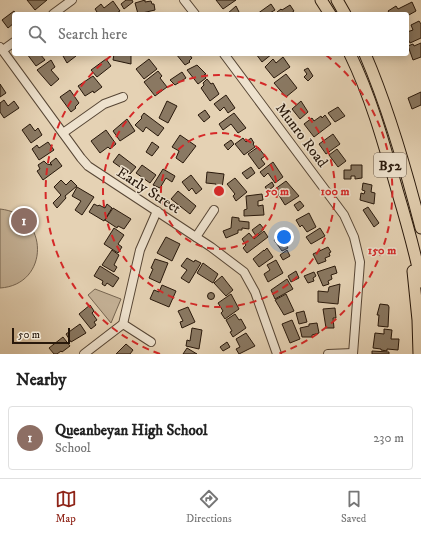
<!DOCTYPE html>
<style>
body{margin:0;font-family:"IM FELL DW Pica",serif;background:#f6f6f6;color:#222}
.scale{position:absolute;left:12px;bottom:10px;width:58px;box-sizing:border-box;padding-left:4px;border:2px solid #28180b;border-top:0;font-size:11px;line-height:14px;white-space:nowrap;color:#28180b;-webkit-text-stroke:3px #eee2ce;paint-order:stroke}
.you{position:absolute;left:284px;top:237px;width:14px;height:14px;margin:-10px;border:3px solid #fff;border-radius:50%;background:#1a73e8;box-shadow:0 0 0 6px #1a73e833}
.badge{display:grid;place-items:center;width:26px;height:26px;border-radius:50%;background:#8f2418;color:#fff;font-size:13px;font-weight:700}
.pin{position:absolute;translate:-50% -50%;border:2px solid #fff;box-shadow:0 1px 4px #0006}
.list{margin:0;padding:0;list-style:none}
h2{display:flex;justify-content:space-between;align-items:center;height:52px;margin:0;padding:0 16px;font-size:17px}
h2 small{font-size:13px;font-weight:400;color:#767676}
.list li{display:grid;grid-template-columns:26px 1fr auto;gap:12px;align-items:center;box-sizing:border-box;height:64px;margin:0 8px 8px;padding:0 8px;border:1px solid #e0e0e0;border-radius:4px}
.list b{display:block;font-size:15px;white-space:nowrap}
.list p{margin:0;font-size:13px;white-space:nowrap;color:#767676}
.list em{font-size:13px;font-style:normal;color:#767676}
.icon{flex:none;width:22px;height:22px;fill:none;stroke:currentColor;stroke-width:2;stroke-linecap:round;stroke-linejoin:round}
.map{position:relative;flex:none;width:421px;height:354px;overflow:hidden}
.search{position:absolute;background:#fff;box-shadow:0 2px 10px #0003;left:12px;right:12px;top:12px;height:44px;display:flex;align-items:center;gap:10px;box-sizing:border-box;padding:0 14px;border-radius:4px;color:#767676;font-size:15px}
.sheet{height:124px;background:#fff}
nav{display:flex;justify-content:space-around;align-items:center;box-sizing:border-box;height:56px;border-top:1px solid #e0e0e0;background:#fff;font-size:11px;color:#767676}
nav a{display:grid;justify-items:center;gap:2px}
nav .on{color:#8f2418}
.map>svg:first-child{display:block}
.green{fill:#c5b297;stroke:#766551}
.building{fill:#8a7963;stroke:#28180b}
.lines{fill:none;stroke-linecap:round;stroke-linejoin:round}
.minor-casing{stroke:#574635;stroke-width:10}
.highway-casing{stroke:#28180b;stroke-width:13}
.minor{stroke:#eee2ce;stroke-width:8}
.highway{stroke:#e5d2b4;stroke-width:11}
.ring{fill:none;stroke:#d62828;stroke-width:2;stroke-dasharray:7 5}
.labels{text-anchor:middle;stroke-width:3;stroke-linejoin:round;paint-order:stroke}
.shield{fill:#eee2ce;stroke:#635546;stroke-width:1}
.shield-label{font-size:14px;font-weight:bold;fill:#28180b}
.street-label{font-size:15px;fill:#28180b;stroke:#eee2ce}
.centre{fill:#d62828;stroke:#eee2ce;stroke-width:2}
.ring-label{font-size:12px;text-anchor:middle;font-weight:bold;fill:#d62828;stroke:#eee2ce;stroke-width:3;stroke-linejoin:round;paint-order:stroke}
</style>
<div class="map">
<svg width="421" height="354" viewBox="0 0 421 354">
<rect width="100%" height="100%" fill="#e5d2b4"/>
<filter id="stains"><feTurbulence type="fractalNoise" baseFrequency=".005" numOctaves="4"/><feColorMatrix values="0 0 0 0 .2 0 0 0 0 .09 0 0 0 0 .02 0 0 0 .5 -.17"/></filter>
<radialGradient id="worn" r=".72"><stop offset=".6" stop-color="#630" stop-opacity="0"/><stop offset="1" stop-color="#630" stop-opacity=".3"/></radialGradient>
<g class="green">
<path d="M 0,209 C 50,214 50,285 0,288 Z"/>
<path d="M 95,289 L 121,299 L 111,323 L 88,295 Z"/>
</g>
<g class="building">
<path d="M 27,0 L 47,0 L 35,10 Z"/>
<path d="M 126,0 L 132,0 L 133,2 L 124,9 L 121,4 Z"/>
<path d="M 145,0 L 145,2 L 151,1 L 152,4 L 154,4 L 155,10 L 138,14 L 135,3 Z"/>
<path d="M 216,0 L 236,0 L 223,9 Z"/>
<path d="M 113,1 L 120,11 L 115,14 L 94,14 L 97,12 L 95,9 L 101,4 L 104,8 Z"/>
<path d="M 412,2 L 416,11 L 407,16 L 407,14 L 390,14 L 388,11 L 396,6 L 398,9 Z"/>
<path d="M 271,4 L 275,10 L 268,14 L 257,14 Z"/>
<path d="M 290,5 L 294,11 L 290,14 L 278,14 L 277,12 L 281,9 L 282,10 Z"/>
<path d="M 236,6 L 240,14 L 227,14 Z"/>
<path d="M 14,11 L 16,14 L 14,14 L 14,23 L 8,28 L 2,20 Z"/>
<path d="M 419,21 L 421,24 L 421,38 L 410,43 L 407,37 L 407,32 L 413,30 L 411,25 Z"/>
<path d="M 421,43 L 421,57 L 413,60 L 408,46 L 413,44 L 414,46 Z"/>
<path d="M 27,54 L 40,54 L 45,60 L 36,66 Z"/>
<path d="M 66,54 L 74,54 L 76,56 L 67,63 L 63,56 Z"/>
<path d="M 114,54 L 131,54 L 131,64 L 113,60 Z"/>
<path d="M 176,54 L 189,54 L 192,58 L 189,61 L 190,62 L 185,65 Z"/>
<path d="M 256,54 L 272,54 L 262,62 Z"/>
<path d="M 283,57 L 290,67 L 274,78 L 265,67 L 273,59 L 276,63 Z"/>
<path d="M 106,59 L 111,66 L 97,77 L 91,70 Z"/>
<path d="M 149,59 L 157,69 L 144,79 L 136,69 Z"/>
<path d="M 51,60 L 55,67 L 51,70 L 59,79 L 51,86 L 37,70 Z"/>
<path d="M 197,65 L 206,74 L 204,75 L 206,78 L 198,84 L 187,70 Z"/>
<path d="M 308,68 L 313,76 L 308,81 L 304,77 L 307,74 L 304,70 Z"/>
<path d="M 158,71 L 162,76 L 160,78 L 167,87 L 155,96 L 144,82 Z"/>
<path d="M 182,72 L 186,78 L 175,85 L 170,80 Z"/>
<path d="M 286,74 L 297,88 L 286,97 L 274,83 Z"/>
<path d="M 93,76 L 102,87 L 94,93 L 93,91 L 85,96 L 78,86 Z"/>
<path d="M 207,79 L 211,84 L 213,83 L 219,94 L 210,101 L 201,88 L 204,85 L 203,83 Z"/>
<path d="M 0,84 L 6,93 L 0,97 Z"/>
<path d="M 70,90 L 79,103 L 75,107 L 76,108 L 71,112 L 60,97 Z"/>
<path d="M 421,92 L 421,105 L 412,109 L 408,98 Z"/>
<path d="M 226,95 L 235,108 L 228,113 L 224,107 L 220,111 L 214,104 Z"/>
<path d="M 4,100 L 8,106 L 14,101 L 19,108 L 4,118 L 0,112 L 0,103 Z"/>
<path d="M 167,101 L 177,106 L 168,123 L 159,118 Z"/>
<path d="M 301,101 L 308,112 L 300,119 L 292,109 Z"/>
<path d="M 338,107 L 345,116 L 335,122 L 328,113 Z"/>
<path d="M 205,110 L 210,117 L 204,122 L 198,115 Z"/>
<path d="M 144,113 L 164,128 L 158,136 L 146,127 L 143,132 L 135,125 L 142,118 L 141,117 Z"/>
<path d="M 234,113 L 246,128 L 238,133 L 231,124 L 223,130 L 219,124 Z"/>
<path d="M 325,115 L 331,124 L 314,137 L 304,124 L 312,118 L 314,121 L 321,116 L 322,118 Z"/>
<path d="M 127,119 L 135,131 L 120,141 L 113,131 Z"/>
<path d="M 30,124 L 35,131 L 38,128 L 42,135 L 31,143 L 22,130 Z"/>
<path d="M 106,130 L 116,144 L 110,149 L 108,147 L 100,153 L 91,141 Z"/>
<path d="M 333,134 L 340,144 L 326,154 L 319,144 Z"/>
<path d="M 180,135 L 196,146 L 183,163 L 176,158 L 179,151 L 172,147 Z"/>
<path d="M 243,138 L 246,142 L 251,138 L 254,143 L 253,144 L 255,147 L 244,155 L 235,144 Z"/>
<path d="M 231,140 L 234,144 L 228,150 L 224,145 Z"/>
<path d="M 48,142 L 54,150 L 39,160 L 32,149 L 37,145 L 39,148 Z"/>
<path d="M 152,142 L 159,147 L 152,156 L 146,152 Z"/>
<path d="M 258,147 L 265,156 L 261,159 L 265,164 L 259,169 L 248,154 Z"/>
<path d="M 337,149 L 346,161 L 338,167 L 329,155 Z"/>
<path d="M 119,154 L 136,167 L 130,174 L 113,162 Z"/>
<path d="M 56,158 L 62,166 L 43,180 L 37,171 L 40,169 L 38,165 L 44,161 L 47,164 L 52,165 L 50,163 Z"/>
<path d="M 273,162 L 283,177 L 275,183 L 268,173 L 264,177 L 260,172 Z"/>
<path d="M 142,165 L 156,175 L 150,183 L 136,173 Z"/>
<path d="M 351,165 L 362,165 L 362,178 L 355,179 L 355,176 L 351,176 L 351,179 L 344,179 L 344,170 L 351,170 Z"/>
<path d="M 251,167 L 255,173 L 247,179 L 242,173 Z"/>
<path d="M 163,169 L 175,176 L 172,182 L 166,178 L 160,188 L 153,185 Z"/>
<path d="M 207,172 L 224,174 L 222,188 L 216,187 L 216,184 L 206,183 Z"/>
<path d="M 191,175 L 202,189 L 196,194 L 192,188 L 189,191 L 182,182 Z"/>
<path d="M 235,178 L 247,192 L 236,201 L 233,196 L 235,194 L 227,184 Z"/>
<path d="M 61,180 L 66,185 L 71,180 L 77,186 L 65,196 L 66,198 L 57,208 L 53,203 L 61,195 L 54,187 Z"/>
<path d="M 286,181 L 299,196 L 285,205 L 275,189 Z"/>
<path d="M 272,182 L 274,186 L 268,191 L 265,187 Z"/>
<path d="M 363,183 L 372,185 L 371,192 L 375,193 L 374,204 L 360,200 L 361,193 L 364,194 L 365,191 L 362,190 Z"/>
<path d="M 77,187 L 94,197 L 82,215 L 75,210 L 81,201 L 72,196 Z"/>
<path d="M 178,191 L 196,206 L 190,214 L 171,199 Z"/>
<path d="M 262,194 L 263,200 L 258,201 L 258,206 L 263,205 L 264,215 L 244,216 L 244,210 L 247,209 L 246,196 Z"/>
<path d="M 300,201 L 304,206 L 298,211 L 294,205 Z"/>
<path d="M 94,204 L 98,206 L 99,205 L 105,208 L 107,204 L 112,208 L 104,221 L 89,212 Z"/>
<path d="M 368,207 L 379,223 L 374,227 L 363,210 Z"/>
<path d="M 113,208 L 131,219 L 124,229 L 118,226 L 117,228 L 105,220 Z"/>
<path d="M 309,213 L 316,227 L 307,232 L 302,225 L 300,227 L 296,220 Z"/>
<path d="M 232,217 L 239,218 L 239,221 L 249,222 L 249,229 L 242,228 L 242,230 L 238,230 L 238,233 L 226,238 L 223,231 L 231,228 Z"/>
<path d="M 260,224 L 264,229 L 256,236 L 252,230 Z"/>
<path d="M 114,228 L 124,235 L 118,244 L 122,247 L 118,253 L 104,244 Z"/>
<path d="M 320,228 L 325,236 L 311,244 L 306,237 Z"/>
<path d="M 264,231 L 268,237 L 247,253 L 243,248 L 246,245 L 242,239 L 249,233 L 254,239 Z"/>
<path d="M 281,236 L 288,248 L 282,251 L 274,240 Z"/>
<path d="M 166,237 L 180,244 L 172,261 L 157,253 Z"/>
<path d="M 328,247 L 331,252 L 329,253 L 330,256 L 325,258 L 326,261 L 318,264 L 313,254 Z"/>
<path d="M 267,248 L 273,257 L 259,267 L 253,259 L 264,250 L 264,251 Z"/>
<path d="M 112,250 L 119,255 L 114,265 L 117,267 L 114,272 L 102,265 Z"/>
<path d="M 287,250 L 290,256 L 283,260 L 280,255 Z"/>
<path d="M 187,258 L 194,262 L 195,260 L 201,263 L 189,283 L 181,278 L 187,270 L 181,266 Z"/>
<path d="M 155,259 L 168,263 L 160,283 L 149,278 L 153,269 L 151,268 Z"/>
<path d="M 276,260 L 283,273 L 268,282 L 264,274 L 270,270 L 267,265 Z"/>
<path d="M 203,263 L 218,274 L 213,283 L 197,273 Z"/>
<path d="M 100,266 L 119,278 L 113,287 L 107,283 L 105,286 L 102,284 L 103,281 L 94,276 Z"/>
<path d="M 335,266 L 337,273 L 331,275 L 332,279 L 328,281 L 329,284 L 323,286 L 317,272 Z"/>
<path d="M 296,271 L 299,278 L 291,282 L 288,276 Z"/>
<path d="M 314,272 L 316,276 L 313,278 L 314,281 L 308,283 L 304,276 Z"/>
<path d="M 222,276 L 233,290 L 226,296 L 214,283 Z"/>
<path d="M 287,279 L 293,289 L 275,299 L 271,290 Z"/>
<path d="M 340,284 L 338,304 L 318,302 L 318,291 L 328,292 L 329,287 Z"/>
<path d="M 162,285 L 176,291 L 169,307 L 150,299 L 154,290 L 159,292 Z"/>
<circle cx="211" cy="296" r="3.5"/>
<path d="M 231,294 L 239,309 L 225,319 L 221,313 L 223,311 L 218,303 Z"/>
<path d="M 286,294 L 294,311 L 284,315 L 275,300 Z"/>
<path d="M 380,304 L 388,305 L 389,307 L 388,327 L 378,326 L 379,315 L 377,315 Z"/>
<path d="M 90,305 L 94,311 L 92,313 L 97,320 L 94,322 L 96,325 L 91,329 L 79,314 Z"/>
<path d="M 188,307 L 195,322 L 182,328 L 180,322 L 183,321 L 178,311 Z"/>
<path d="M 335,308 L 336,318 L 333,318 L 334,328 L 326,328 L 323,309 Z"/>
<path d="M 304,311 L 307,322 L 299,324 L 296,313 Z"/>
<path d="M 235,314 L 239,320 L 241,319 L 246,328 L 233,337 L 230,332 L 232,331 L 226,320 Z"/>
<path d="M 292,320 L 300,339 L 290,343 L 282,324 Z"/>
<path d="M 317,323 L 319,333 L 312,335 L 312,337 L 302,337 L 300,328 L 309,326 L 309,324 Z"/>
<path d="M 80,324 L 86,333 L 71,342 L 66,334 Z"/>
<path d="M 192,328 L 202,330 L 199,349 L 186,346 L 187,340 L 190,341 Z"/>
<path d="M 384,329 L 392,330 L 391,339 L 399,339 L 398,350 L 387,349 L 387,351 L 381,350 L 381,349 L 373,348 L 375,333 L 384,334 Z"/>
<path d="M 246,333 L 255,346 L 239,354 L 236,349 L 240,347 L 236,339 Z"/>
<path d="M 63,337 L 70,346 L 62,352 L 61,351 L 57,354 L 54,354 L 49,348 Z"/>
<path d="M 227,342 L 230,347 L 223,351 L 220,347 Z"/>
<path d="M 126,344 L 133,350 L 130,354 L 116,354 Z"/>
<path d="M 187,348 L 197,354 L 183,354 Z"/>
<path d="M 372,351 L 389,352 L 389,354 L 372,354 Z"/>
</g>
<g class="lines">
<g class="minor-casing">
<g id="minor">
<path d="M 184,0 L 195,14"/>
<path d="M 53,14 L 72,0"/>
<path d="M 0,47 L 81,158 L 88,166 L 211,247 L 244,272 L 255,292 L 277,354"/>
<path d="M 3,50 L 14,42"/>
<path d="M 224,54 L 335,203 L 344,215 L 354,237 L 360,262 L 353,354"/>
<path d="M 63,133 L 104,104 L 123,97"/>
<path d="M 196,237 L 214,210"/>
<path d="M 123,324 L 151,342"/>
<path d="M 84,354 L 123,324 L 140,250 L 157,211"/>
<path d="M 328,354 L 353,353"/>
</g>
</g>
<g class="highway-casing">
<g id="highway">
<path d="M 321,0 L 330,14"/>
<path d="M 337,0 L 345,14"/>
<path d="M 350,54 C 371,97 384,144 397,190 C 406,220 415,251 421,282"/>
<path d="M 365,54 C 389,110 406,169 421,228"/>
<path d="M 413,271 L 418,320 L 419,354"/>
</g>
</g>
<use href="#minor" class="minor"/>
<use href="#highway" class="highway"/>
</g>
<g class="ring">
<circle cx="219" cy="191" r="58"/>
<circle cx="219" cy="191" r="116"/>
<path d="M160 354A173 173 0 0 1 112 55M326 55A173 173 0 0 1 278 354"/>
</g>
<g class="labels">
<rect class="shield" x="374" y="153" width="32" height="24" rx="3"/>
<g class="shield-label">
<text x="390" y="170">B52</text>
</g>
<g class="street-label">
<text transform="translate(302 135) rotate(53)" y="5">Munro Road</text>
<text transform="translate(149 190) rotate(33)" y="5">Early Street</text>
</g>
</g>
<circle cx="219" cy="191" r="6" class="centre"/>
<g class="ring-label">
<text x="277" y="195">50 m</text>
<text x="335" y="195">100 m</text>
<text x="382" y="254">150 m</text>
</g>
<rect width="100%" height="100%" filter="url(#stains)"/>
<rect width="100%" height="100%" fill="url(#worn)"/>
</svg>
<div class="scale">50 m</div>
<div class="you"></div>
<div class="pin badge" style="left:24px;top:221px;background:#8d6e63">1</div>
<div class="search"><svg class="icon" aria-label="search" viewBox="0 0 24 24"><circle cx="10" cy="10" r="6"/><path d="M15 15l6 6"/></svg>Search here</div>
</div>
<section class="sheet">
<h2>Nearby<small></small></h2>
<ul class="list">
<li><span class="badge" style="background:#8d6e63">1</span><div><b>Queanbeyan High School</b><p>School</p></div><em>230 m</em></li>
</ul>
</section>
<nav>
<a class="on"><svg class="icon" aria-label="map" viewBox="0 0 24 24"><path d="M3 6l6-2 6 2 6-2v14l-6 2-6-2-6 2zM9 4v14M15 6v14"/></svg>Map</a>
<a><svg class="icon" aria-label="directions" viewBox="0 0 24 24"><path d="M12 3l9 9-9 9-9-9zM9 14v-3h6M13 9l2 2-2 2"/></svg>Directions</a>
<a><svg class="icon" aria-label="saved" viewBox="0 0 24 24"><path d="M7 4h10v16l-5-4-5 4z"/></svg>Saved</a>
</nav>
